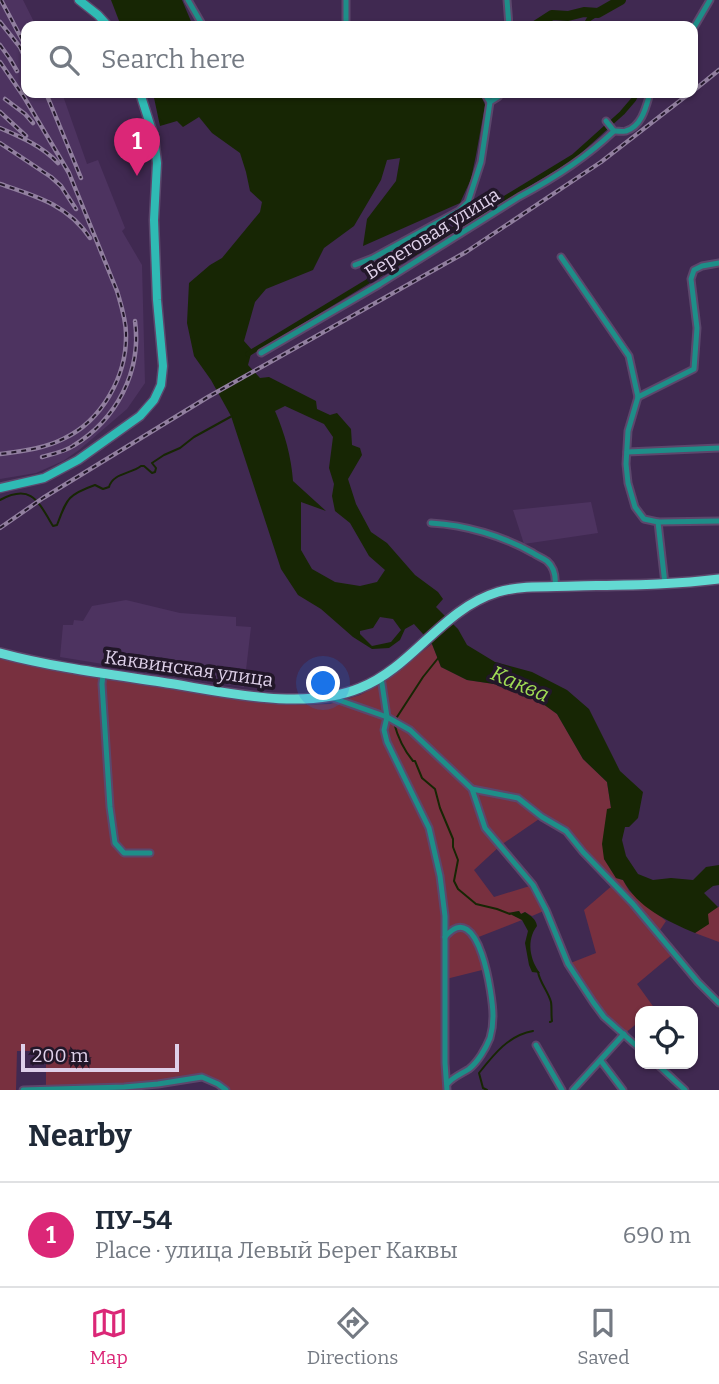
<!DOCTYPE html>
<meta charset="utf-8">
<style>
body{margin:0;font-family:Bitter,serif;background:#f2f2f3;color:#1f2937}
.controls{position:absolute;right:21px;bottom:21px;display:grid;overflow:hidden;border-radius:14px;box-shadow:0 2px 5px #0004}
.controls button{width:63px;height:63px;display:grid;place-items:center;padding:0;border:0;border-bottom:2px solid #e0e1e3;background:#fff;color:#1f2937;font:35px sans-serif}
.scale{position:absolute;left:21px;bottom:18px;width:158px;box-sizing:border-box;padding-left:7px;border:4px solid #ded0e9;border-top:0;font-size:19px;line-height:24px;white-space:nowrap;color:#ded0e9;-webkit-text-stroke:5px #221729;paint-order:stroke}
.you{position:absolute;left:324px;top:684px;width:24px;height:24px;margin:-18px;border:5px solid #fff;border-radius:50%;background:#1a73e8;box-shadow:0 0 0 10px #1a73e833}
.badge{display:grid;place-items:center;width:46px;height:46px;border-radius:50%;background:#db2777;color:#fff;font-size:23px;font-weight:700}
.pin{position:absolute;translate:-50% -58px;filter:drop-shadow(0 2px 4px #0008)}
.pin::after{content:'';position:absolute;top:37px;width:24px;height:21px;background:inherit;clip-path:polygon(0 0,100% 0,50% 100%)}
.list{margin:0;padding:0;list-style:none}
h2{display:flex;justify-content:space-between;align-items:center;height:91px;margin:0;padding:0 28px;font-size:30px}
h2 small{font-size:23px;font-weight:400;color:#747a83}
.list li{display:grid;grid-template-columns:46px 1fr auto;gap:21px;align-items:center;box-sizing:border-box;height:105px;padding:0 28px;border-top:2px solid #e0e1e3}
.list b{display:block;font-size:26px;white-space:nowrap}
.list p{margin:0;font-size:23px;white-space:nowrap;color:#747a83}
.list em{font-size:23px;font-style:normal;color:#747a83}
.icon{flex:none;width:38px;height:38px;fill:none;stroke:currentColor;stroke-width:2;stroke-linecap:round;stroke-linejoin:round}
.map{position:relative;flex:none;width:719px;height:1090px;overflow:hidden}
.search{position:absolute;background:#fff;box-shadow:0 2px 5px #0004;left:21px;right:21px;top:21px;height:77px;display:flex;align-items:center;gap:18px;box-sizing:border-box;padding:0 24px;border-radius:14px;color:#747a83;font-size:26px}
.sheet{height:196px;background:#fff}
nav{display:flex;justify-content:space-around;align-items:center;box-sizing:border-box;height:98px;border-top:2px solid #e0e1e3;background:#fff;font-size:19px;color:#747a83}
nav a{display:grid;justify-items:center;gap:4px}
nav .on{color:#db2777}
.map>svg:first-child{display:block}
.built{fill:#4d3360}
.green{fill:#78303f}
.water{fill:#172604;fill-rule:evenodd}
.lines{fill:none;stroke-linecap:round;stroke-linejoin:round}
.stream{stroke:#172604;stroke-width:2}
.canal{stroke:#172604;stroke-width:5}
.river{stroke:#172604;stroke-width:10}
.minor-casing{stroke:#5c476c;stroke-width:9}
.secondary-casing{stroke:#5c476c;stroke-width:11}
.primary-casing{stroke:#5c476c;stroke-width:12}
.minor{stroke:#1e8e88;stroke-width:5}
.secondary{stroke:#2fbab4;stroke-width:8}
.primary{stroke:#63d9d2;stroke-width:9}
.rail-casing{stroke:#917f9f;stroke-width:4.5}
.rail{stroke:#221729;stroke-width:2;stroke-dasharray:5;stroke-linecap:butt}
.labels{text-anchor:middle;stroke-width:7;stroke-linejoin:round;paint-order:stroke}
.street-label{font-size:19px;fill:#ded0e9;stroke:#221729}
.water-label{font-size:21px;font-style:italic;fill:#a0dd54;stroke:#221729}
</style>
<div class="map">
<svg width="719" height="1090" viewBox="0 0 719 1090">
<rect width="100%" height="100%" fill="#402951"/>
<g class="built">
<path d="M 0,0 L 23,0 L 36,26 L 26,26 L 26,93 L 62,93 L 87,164 L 98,160 L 125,228 L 122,231 L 142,265 L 145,383 L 127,409 L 79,450 L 63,461 L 36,473 L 0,479 Z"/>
<path d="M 591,502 L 598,533 L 524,544 L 513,510 Z"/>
<path d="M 126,600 L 180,613 L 236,617 L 236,626 L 251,627 L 244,687 L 60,657 L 63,625 L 73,625 L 74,620 L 83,621 L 92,606 Z"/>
</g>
<g class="green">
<path d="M 432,644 L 441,667 L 467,680 L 494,684 L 532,696 L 557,714 L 583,759 L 607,782 L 611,808 L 604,859 L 616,878 L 623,880 L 629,891 L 666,921 L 658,933 L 674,953 L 637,984 L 655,1009 L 652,1011 L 640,1011 L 640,1021 L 624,1034 L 604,1017 L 568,964 L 596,953 L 584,910 L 614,884 L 566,831 L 542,817 L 501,845 L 474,870 L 494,897 L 533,885 L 546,910 L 532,916 L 525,912 L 521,914 L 519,911 L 509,913 L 522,920 L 476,938 L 486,969 L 446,979 L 447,1090 L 226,1090 L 202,1077 L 158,1084 L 46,1089 L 46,1051 L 17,1051 L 16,1090 L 0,1090 L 0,653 L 283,699 L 298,705 L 330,704 L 360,695 L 381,684 Z"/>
<path d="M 718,907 L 719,907 L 719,942 L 695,933 L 708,924 L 707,914 Z"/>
</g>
<g class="water">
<path d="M 111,0 L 182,0 L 193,26 L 121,26 Z"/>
<path d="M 153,93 L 480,93 L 485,105 L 476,155 L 471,179 L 460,203 L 363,246 L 367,219 L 396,181 L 400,158 L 387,160 L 381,180 L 354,226 L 324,248 L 313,270 L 266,289 L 255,302 L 244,341 L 252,350 L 248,365 L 260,378 L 269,377 L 316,401 L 317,409 L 330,415 L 337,413 L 351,429 L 352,445 L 360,448 L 362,455 L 348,479 L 356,504 L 371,532 L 387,543 L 415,575 L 438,592 L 443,599 L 436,607 L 458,629 L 467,645 L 495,662 L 532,672 L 567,690 L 589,709 L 620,771 L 643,792 L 638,818 L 629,827 L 625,827 L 622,840 L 626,856 L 638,874 L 653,880 L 671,878 L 693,880 L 706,867 L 719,865 L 719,885 L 713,886 L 704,893 L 718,907 L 708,914 L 709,924 L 695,933 C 667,921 638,908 623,880 L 616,878 L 604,859 L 602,844 L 607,809 L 611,808 L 607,782 L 583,759 L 557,714 L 532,696 L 494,684 L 467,680 L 441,667 L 432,644 L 414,624 L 405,629 L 400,640 L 389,648 L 372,649 L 353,637 L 321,609 L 298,595 L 281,569 L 231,416 L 211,380 L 194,356 L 187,323 L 189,283 L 210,265 L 222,258 L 260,212 L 262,202 L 250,191 L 246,172 L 240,153 L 212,133 L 199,117 L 183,127 L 177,121 L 160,126 ZM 285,406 L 324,424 L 333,437 L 329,468 L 334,484 L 332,496 L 335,511 L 350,523 L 369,556 L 385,570 L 377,582 L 360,586 L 335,582 L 312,569 L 301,550 L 301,502 L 326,511 L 293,481 C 291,456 285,434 275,411 ZM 380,617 L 393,619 L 401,630 L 391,642 L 372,646 L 360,634 L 360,631 L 373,628 Z"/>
<path d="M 519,911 L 521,914 L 525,912 C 531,916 536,919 537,926 C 526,940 530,960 540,973 L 532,972 L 529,965 L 525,943 L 528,931 L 522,920 L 508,913 Z"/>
</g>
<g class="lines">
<g class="stream">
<path d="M 0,500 C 31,483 38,501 53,526 L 57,525 C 67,499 67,495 95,485 L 103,489 L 109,487 C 113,473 131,474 141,466 L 144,466 L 152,473 L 155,472 L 156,468 L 152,463 L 164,455 L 180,448 L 194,437 L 232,416"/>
<path d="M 397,717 L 423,677 L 439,657"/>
<path d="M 394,723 C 398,738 403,749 413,761 L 415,761 L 422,778 L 435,789 L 440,808 L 453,839 L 453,847 L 458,860 L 454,881 L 458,889 L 476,904 L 497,909 L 510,914"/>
<path d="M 538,972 C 540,983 548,991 551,1002 C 552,1008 551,1015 552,1021 L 550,1022"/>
<path d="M 487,1090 L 483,1088 L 479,1073 C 494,1054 509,1035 533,1031"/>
</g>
<g class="canal">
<path d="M 585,26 L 589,19 L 598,13"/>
<path d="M 248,354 L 573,157 L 622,113 L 634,99 L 637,93"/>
</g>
<path class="river" d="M 535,26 L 552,15 L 568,16 L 584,12 L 598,13 L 621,0"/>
<g class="minor-casing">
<g id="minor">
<path d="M 188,0 L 203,26"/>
<path d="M 507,0 L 509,26"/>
<path d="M 346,26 L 346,0"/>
<path d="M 693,29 L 710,0"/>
<path d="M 484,93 L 490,102"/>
<path d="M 606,121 L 614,131 C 615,131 625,132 626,131 C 642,126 646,107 650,93"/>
<path d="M 561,257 L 629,356 L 638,397 L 628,431 L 626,464 L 628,483 L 635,507 L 644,519 L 658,522 L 719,521"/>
<path d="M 355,265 L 373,258 L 459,211 L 468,202 L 481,162 L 490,102 L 498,97 L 501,93"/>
<path d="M 261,353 L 380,284 L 519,197 C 553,179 586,158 614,131"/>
<path d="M 638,397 L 694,369 L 697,328 L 691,279 L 694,270 L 702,266 L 719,263"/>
<path d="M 627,452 L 719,448"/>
<path d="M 658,522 L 665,584"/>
<path d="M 431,523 C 466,525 503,536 533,553 C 537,556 543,558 547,561 C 555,568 556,578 555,587"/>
<path d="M 103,674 L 102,684 L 110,807 L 115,843 L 124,853 L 150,853"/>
<path d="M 381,677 L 387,717 L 384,730 L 387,742 L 429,828 L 440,876 L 445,916 L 445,1063 L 447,1090"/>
<path d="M 333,698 L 387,717 L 410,730 L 472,789 L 485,828 L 533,885 L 546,910 L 568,964 L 593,1002 L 604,1017 L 640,1049"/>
<path d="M 472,789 L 518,798 L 542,817 L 566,831 L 583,852 L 633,904 L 698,982 L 719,1003"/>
<path d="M 445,937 C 479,896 493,997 493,1016 C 493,1023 492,1031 490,1038 C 486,1048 478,1062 469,1069 C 461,1074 453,1077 447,1084"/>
<path d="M 536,1045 L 562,1090"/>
<path d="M 601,1061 L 623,1090"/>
<path d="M 657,1064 L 685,1090"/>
<path d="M 23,1090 L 124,1087 L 158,1084 L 202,1077 L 218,1084 L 226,1090"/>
<path d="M 573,1090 L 624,1034"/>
</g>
</g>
<g class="secondary-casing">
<g id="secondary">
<path d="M 79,0 L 98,15 L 108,26"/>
<path d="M 0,488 L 44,478 L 78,460 L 140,416 L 154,400 L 161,385 L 163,366 L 157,300 L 154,220 L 157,163 L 154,137 L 140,93"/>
</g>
</g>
<g class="primary-casing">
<path id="primary" d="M 0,653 C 52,667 108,674 161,682 C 221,691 302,712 360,688 C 413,667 442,609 498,592 C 522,585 551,587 576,586 C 624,585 672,585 719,579"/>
</g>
<use href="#minor" class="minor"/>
<use href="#secondary" class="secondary"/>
<use href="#primary" class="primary"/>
<g class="rail-casing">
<g id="rail">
<path d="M 1,0 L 26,47"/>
<path d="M 0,22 L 20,47 L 26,60"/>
<path d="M 0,45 L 10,59 L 17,71"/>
<path d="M 0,62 L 24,97 L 69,173 L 117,291 C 121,305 126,319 126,334 C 127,376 102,421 63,439 C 43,449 22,451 0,454"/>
<path d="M 693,91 L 719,70"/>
<path d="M 46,93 L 81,178"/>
<path d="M 5,99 L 25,114 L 33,123"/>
<path d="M 0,112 L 26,136"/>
<path d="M 0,128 C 21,137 42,146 58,163"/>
<path d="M 0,143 L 51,177 L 61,186 L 76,209"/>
<path d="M 0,184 C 36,196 68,205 90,238"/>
<path d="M 42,457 C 52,454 64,452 73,446 C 116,420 142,372 135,321"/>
<path d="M 0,528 L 43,498 L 208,397 L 466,252 L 601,162 L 690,93"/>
</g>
</g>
<use href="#rail" class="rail"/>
</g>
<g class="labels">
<g class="street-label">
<text transform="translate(432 233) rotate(-32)" y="7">Береговая улица</text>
<text transform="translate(189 668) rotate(8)" y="7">Каквинская улица</text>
</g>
<g class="water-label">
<text transform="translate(520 684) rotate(23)" y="7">Каква</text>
</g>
</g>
</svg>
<div class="controls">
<button><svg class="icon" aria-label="locate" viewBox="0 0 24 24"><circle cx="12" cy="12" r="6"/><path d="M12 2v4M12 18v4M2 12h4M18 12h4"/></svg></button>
</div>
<div class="scale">200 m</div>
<div class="you"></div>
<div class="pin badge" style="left:137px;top:176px">1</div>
<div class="search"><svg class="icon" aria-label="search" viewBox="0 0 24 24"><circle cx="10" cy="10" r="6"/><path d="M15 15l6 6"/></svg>Search here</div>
</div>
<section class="sheet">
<h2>Nearby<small></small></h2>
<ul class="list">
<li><span class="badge">1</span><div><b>ПУ-54</b><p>Place · улица Левый Берег Каквы</p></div><em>690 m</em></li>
</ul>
</section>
<nav>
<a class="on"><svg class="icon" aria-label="map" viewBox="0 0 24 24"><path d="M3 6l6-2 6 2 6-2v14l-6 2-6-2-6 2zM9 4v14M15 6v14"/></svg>Map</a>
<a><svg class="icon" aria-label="directions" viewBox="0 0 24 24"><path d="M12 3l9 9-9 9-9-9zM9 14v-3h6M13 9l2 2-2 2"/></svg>Directions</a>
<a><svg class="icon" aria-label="saved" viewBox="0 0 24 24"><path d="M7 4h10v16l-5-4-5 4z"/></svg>Saved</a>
</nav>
